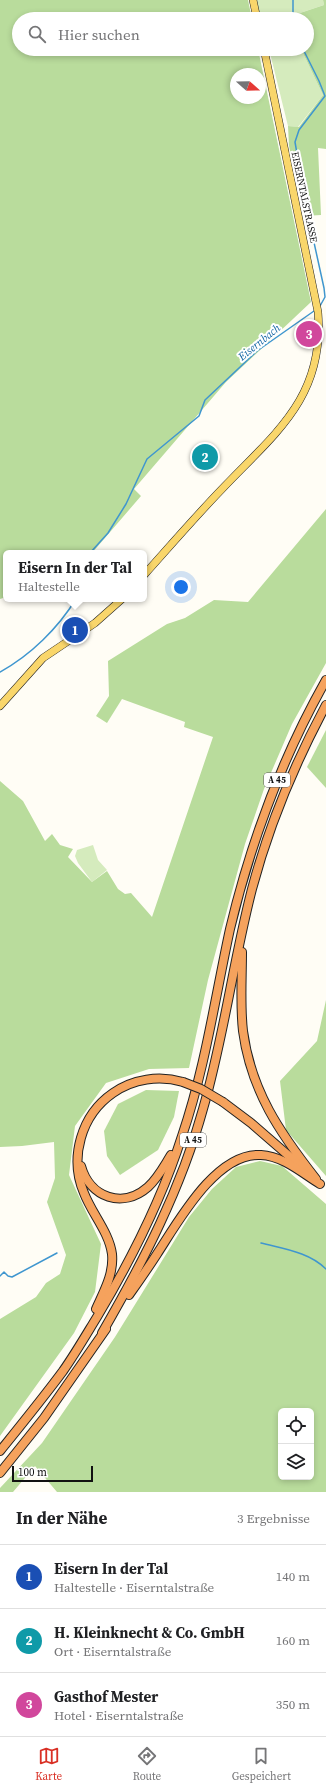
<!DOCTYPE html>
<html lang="de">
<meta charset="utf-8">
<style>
body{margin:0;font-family:"Source Serif 4",serif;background:#f6f6f6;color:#202124}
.controls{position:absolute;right:12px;bottom:12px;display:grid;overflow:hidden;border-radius:6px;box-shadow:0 2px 6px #0003}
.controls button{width:36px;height:36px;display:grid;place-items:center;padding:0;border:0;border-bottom:1px solid #e0e0e0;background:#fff;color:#202124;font:20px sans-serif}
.compass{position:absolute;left:230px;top:68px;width:36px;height:36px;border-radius:50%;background:#fff;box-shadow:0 2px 6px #0003;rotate:110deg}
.scale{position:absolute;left:12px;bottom:10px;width:81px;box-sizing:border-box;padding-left:4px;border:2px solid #111;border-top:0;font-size:11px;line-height:14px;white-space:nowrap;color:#111;-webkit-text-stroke:3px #fff;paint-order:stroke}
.you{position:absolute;left:181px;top:587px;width:14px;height:14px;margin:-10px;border:3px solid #fff;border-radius:50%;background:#1a73e8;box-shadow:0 0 0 6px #1a73e833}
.badge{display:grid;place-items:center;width:26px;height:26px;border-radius:50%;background:#d93025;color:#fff;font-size:13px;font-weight:700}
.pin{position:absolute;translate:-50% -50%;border:2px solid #fff;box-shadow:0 1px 4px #0006}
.popup{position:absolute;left:3px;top:550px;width:144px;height:52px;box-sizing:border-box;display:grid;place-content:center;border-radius:6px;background:#fff;filter:drop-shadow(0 1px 3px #0005);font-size:13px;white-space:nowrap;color:#757577}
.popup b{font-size:15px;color:#202124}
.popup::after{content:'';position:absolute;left:50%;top:100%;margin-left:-8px;border:8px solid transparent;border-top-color:#fff}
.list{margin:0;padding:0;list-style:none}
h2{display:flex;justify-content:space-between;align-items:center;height:52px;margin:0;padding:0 16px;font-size:17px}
h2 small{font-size:13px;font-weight:400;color:#757577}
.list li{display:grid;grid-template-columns:26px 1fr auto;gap:12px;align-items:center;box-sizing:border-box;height:64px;padding:0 16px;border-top:1px solid #e0e0e0}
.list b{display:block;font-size:15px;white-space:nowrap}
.list p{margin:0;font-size:13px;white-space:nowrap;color:#757577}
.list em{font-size:13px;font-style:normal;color:#757577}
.icon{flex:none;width:22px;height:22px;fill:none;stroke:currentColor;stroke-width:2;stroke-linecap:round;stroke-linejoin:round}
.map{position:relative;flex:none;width:326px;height:1492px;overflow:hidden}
.search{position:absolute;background:#fff;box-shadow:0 2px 6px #0003;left:12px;right:12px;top:12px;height:44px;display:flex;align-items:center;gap:10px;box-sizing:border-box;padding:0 14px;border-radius:22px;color:#757577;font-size:15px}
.sheet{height:244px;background:#fff}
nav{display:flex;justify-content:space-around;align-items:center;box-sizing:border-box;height:56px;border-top:1px solid #e0e0e0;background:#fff;font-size:11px;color:#757577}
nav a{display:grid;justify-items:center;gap:2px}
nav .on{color:#d93025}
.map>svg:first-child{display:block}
.green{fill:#d5ebbd}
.forest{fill:#b9dc9c;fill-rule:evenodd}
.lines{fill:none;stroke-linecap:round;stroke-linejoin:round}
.stream{stroke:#3f96cf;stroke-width:1.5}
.major-casing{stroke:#222;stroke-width:8}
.highway-casing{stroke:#222;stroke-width:10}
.major{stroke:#f9d66b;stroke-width:7}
.highway{stroke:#f5a25d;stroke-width:8}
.highway-bridge-casing{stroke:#222;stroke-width:10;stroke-linecap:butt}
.highway-bridge{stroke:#f5a25d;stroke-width:8}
.labels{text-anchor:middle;stroke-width:4;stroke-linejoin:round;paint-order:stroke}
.shield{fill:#fff;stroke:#585858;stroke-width:1}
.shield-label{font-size:9px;font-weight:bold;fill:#111}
.street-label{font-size:10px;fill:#111;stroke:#fff}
.water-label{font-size:11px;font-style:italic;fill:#1768a6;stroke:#fff}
</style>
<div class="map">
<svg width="326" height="1492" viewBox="0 0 326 1492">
<rect width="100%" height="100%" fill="#fffdf5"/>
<g class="green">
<path d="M 256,0 L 323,0 L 324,5 L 291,16 L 292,19 L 261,19 Z"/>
<path d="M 269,49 L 301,49 L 323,95 L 298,127 L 288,126 Z"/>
<path d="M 93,845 L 98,860 L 107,870 L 92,882 L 78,863 L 75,856 L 77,850 Z"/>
</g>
<g class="forest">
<path d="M 0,0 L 248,0 L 252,19 L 19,19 L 19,49 L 258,49 L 311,302 L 226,382 L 134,489 L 141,496 L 92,553 L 6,553 L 6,597 L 0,599 ZM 236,74 L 260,74 L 260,98 L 236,98 Z"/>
<path d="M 323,0 L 326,0 L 326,149 L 318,148 L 321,215 L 304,216 L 289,146 L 288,126 L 299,127 L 323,95 L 301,49 L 307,49 L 307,19 L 292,19 L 291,16 L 324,5 Z"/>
<path d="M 326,509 L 326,663 L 292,724 L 264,789 L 245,844 L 208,980 L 189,1068 L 149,1069 L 106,1083 L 75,1126 L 69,1175 L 101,1244 L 95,1292 L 74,1333 L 0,1436 L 0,1319 L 36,1297 L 46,1283 L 60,1274 L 66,1255 L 47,1202 L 55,1178 L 54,1142 L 22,1146 L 0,1147 L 0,781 L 23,801 L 45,841 L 52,834 L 60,845 L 73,849 L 68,857 L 92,882 L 107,871 L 118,889 L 125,894 L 131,893 L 152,917 L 213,737 L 184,727 L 185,722 L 122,699 L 107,723 L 96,716 L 109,696 L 108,661 L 167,624 L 185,618 L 214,600 L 248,602 Z"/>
<path d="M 326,730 L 326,788 L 307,767 Z"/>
<path d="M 326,1000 L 326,1176 L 286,1130 L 280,1081 L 317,1041 Z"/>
<path d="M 146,1090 L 179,1091 L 174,1117 L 158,1150 L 120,1175 L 107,1156 L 104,1131 L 118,1104 Z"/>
<path d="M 260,1161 L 282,1166 L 326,1204 L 326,1492 L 57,1492 L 35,1466 L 13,1492 L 0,1492 L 0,1488 L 42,1443 L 115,1337 L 189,1217 L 212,1189 L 236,1167 ZM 281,1411 L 311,1411 L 311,1477 L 281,1477 Z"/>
</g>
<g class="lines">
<g class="stream">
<path d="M 293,0 L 293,19"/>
<path d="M 303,49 L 319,81 L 325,96 L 299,130 L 295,142 L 306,206 L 324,288 L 325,297 L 320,306"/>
<path d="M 90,553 L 108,533 L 126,504 L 147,459 L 199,416 L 205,400 L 257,351 L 314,311"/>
<path d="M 0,672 C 31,655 58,628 76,599"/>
<path d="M 261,1243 C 284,1249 309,1252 326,1269"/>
<path d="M 0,1276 L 4,1272 L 8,1276 L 12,1277 L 57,1253"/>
</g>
<g class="major-casing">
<g id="major">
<path d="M 253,0 L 257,19"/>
<path d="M 144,575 C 170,546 195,517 222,489 C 274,434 325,398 318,312 L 264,49"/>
<path d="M 0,706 L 43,658 L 95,623 L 122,599"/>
</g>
</g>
<g class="highway-casing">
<g id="highway">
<path d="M 242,952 C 242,978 240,1005 243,1031 C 251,1091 280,1133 316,1179"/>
<path d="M 223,1102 L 251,1123 L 304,1169"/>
<path d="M 81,1166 C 90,1198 123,1209 148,1187 C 158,1178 164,1166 171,1155"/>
<path d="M 129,1295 C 139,1281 148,1268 157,1254 C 178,1222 216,1152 261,1155 C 283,1156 302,1173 320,1184"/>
<path d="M 96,1309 C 104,1291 114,1274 112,1254 C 109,1232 92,1214 84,1193 C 69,1158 81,1115 113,1093 C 133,1079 159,1075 183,1082"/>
<path d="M 102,1333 C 143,1262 181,1189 203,1109 C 224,1037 233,962 252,889 C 269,825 295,763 326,705"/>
<path d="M 0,1451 C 21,1425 43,1398 63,1371 C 75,1354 86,1335 97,1317 C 131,1260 162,1199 182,1136 C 205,1069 215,998 230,929 C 251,841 282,758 326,680"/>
<path d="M 0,1473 L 44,1418 L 106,1329"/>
</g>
</g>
<use href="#major" class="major"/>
<use href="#highway" class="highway"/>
<g class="highway-bridge-casing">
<path id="highway-bridge" d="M 183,1082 L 201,1089 L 223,1102"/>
</g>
<use href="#highway-bridge" class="highway-bridge"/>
</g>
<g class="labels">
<g class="shield">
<rect x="264" y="773" width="26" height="14" rx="3"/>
<rect x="180" y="1133" width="26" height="14" rx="3"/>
</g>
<g class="shield-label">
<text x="277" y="783">A 45</text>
<text x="193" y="1143">A 45</text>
</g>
<g class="street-label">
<text transform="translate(305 197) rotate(78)" y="4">EISERNTALSTRASSE</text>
</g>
<g class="water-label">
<text transform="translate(259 342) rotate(-39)" y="4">Eisernbach</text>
</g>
</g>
</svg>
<div class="controls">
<button><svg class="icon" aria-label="locate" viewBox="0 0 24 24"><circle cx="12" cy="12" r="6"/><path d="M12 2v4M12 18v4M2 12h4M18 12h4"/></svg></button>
<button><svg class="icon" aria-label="layers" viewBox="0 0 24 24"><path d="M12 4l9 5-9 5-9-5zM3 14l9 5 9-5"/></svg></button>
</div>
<svg class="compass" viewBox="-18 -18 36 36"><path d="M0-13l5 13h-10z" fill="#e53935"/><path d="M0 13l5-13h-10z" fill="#757577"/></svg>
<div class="scale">100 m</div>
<div class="you"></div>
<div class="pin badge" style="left:75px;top:630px;background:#1a4fb4">1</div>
<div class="popup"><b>Eisern In der Tal</b>Haltestelle</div>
<div class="pin badge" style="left:205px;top:457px;background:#0f9aa8">2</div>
<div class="pin badge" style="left:309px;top:334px;background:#d1479c">3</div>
<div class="search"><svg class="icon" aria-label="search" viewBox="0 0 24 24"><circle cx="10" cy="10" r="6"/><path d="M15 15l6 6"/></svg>Hier suchen</div>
</div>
<section class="sheet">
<h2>In der Nähe<small>3 Ergebnisse</small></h2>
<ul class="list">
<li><span class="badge" style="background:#1a4fb4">1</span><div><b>Eisern In der Tal</b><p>Haltestelle · Eiserntalstraße</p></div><em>140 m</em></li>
<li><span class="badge" style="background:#0f9aa8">2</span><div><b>H. Kleinknecht &amp; Co. GmbH</b><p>Ort · Eiserntalstraße</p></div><em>160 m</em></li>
<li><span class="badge" style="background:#d1479c">3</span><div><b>Gasthof Mester</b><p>Hotel · Eiserntalstraße</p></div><em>350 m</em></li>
</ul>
</section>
<nav>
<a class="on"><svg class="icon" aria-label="map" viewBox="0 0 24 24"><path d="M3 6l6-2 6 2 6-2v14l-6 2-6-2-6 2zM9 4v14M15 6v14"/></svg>Karte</a>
<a><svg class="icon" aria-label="directions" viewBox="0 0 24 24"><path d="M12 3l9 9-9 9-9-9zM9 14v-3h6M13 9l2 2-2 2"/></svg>Route</a>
<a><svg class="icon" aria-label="saved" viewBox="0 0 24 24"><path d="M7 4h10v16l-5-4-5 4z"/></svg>Gespeichert</a>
</nav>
